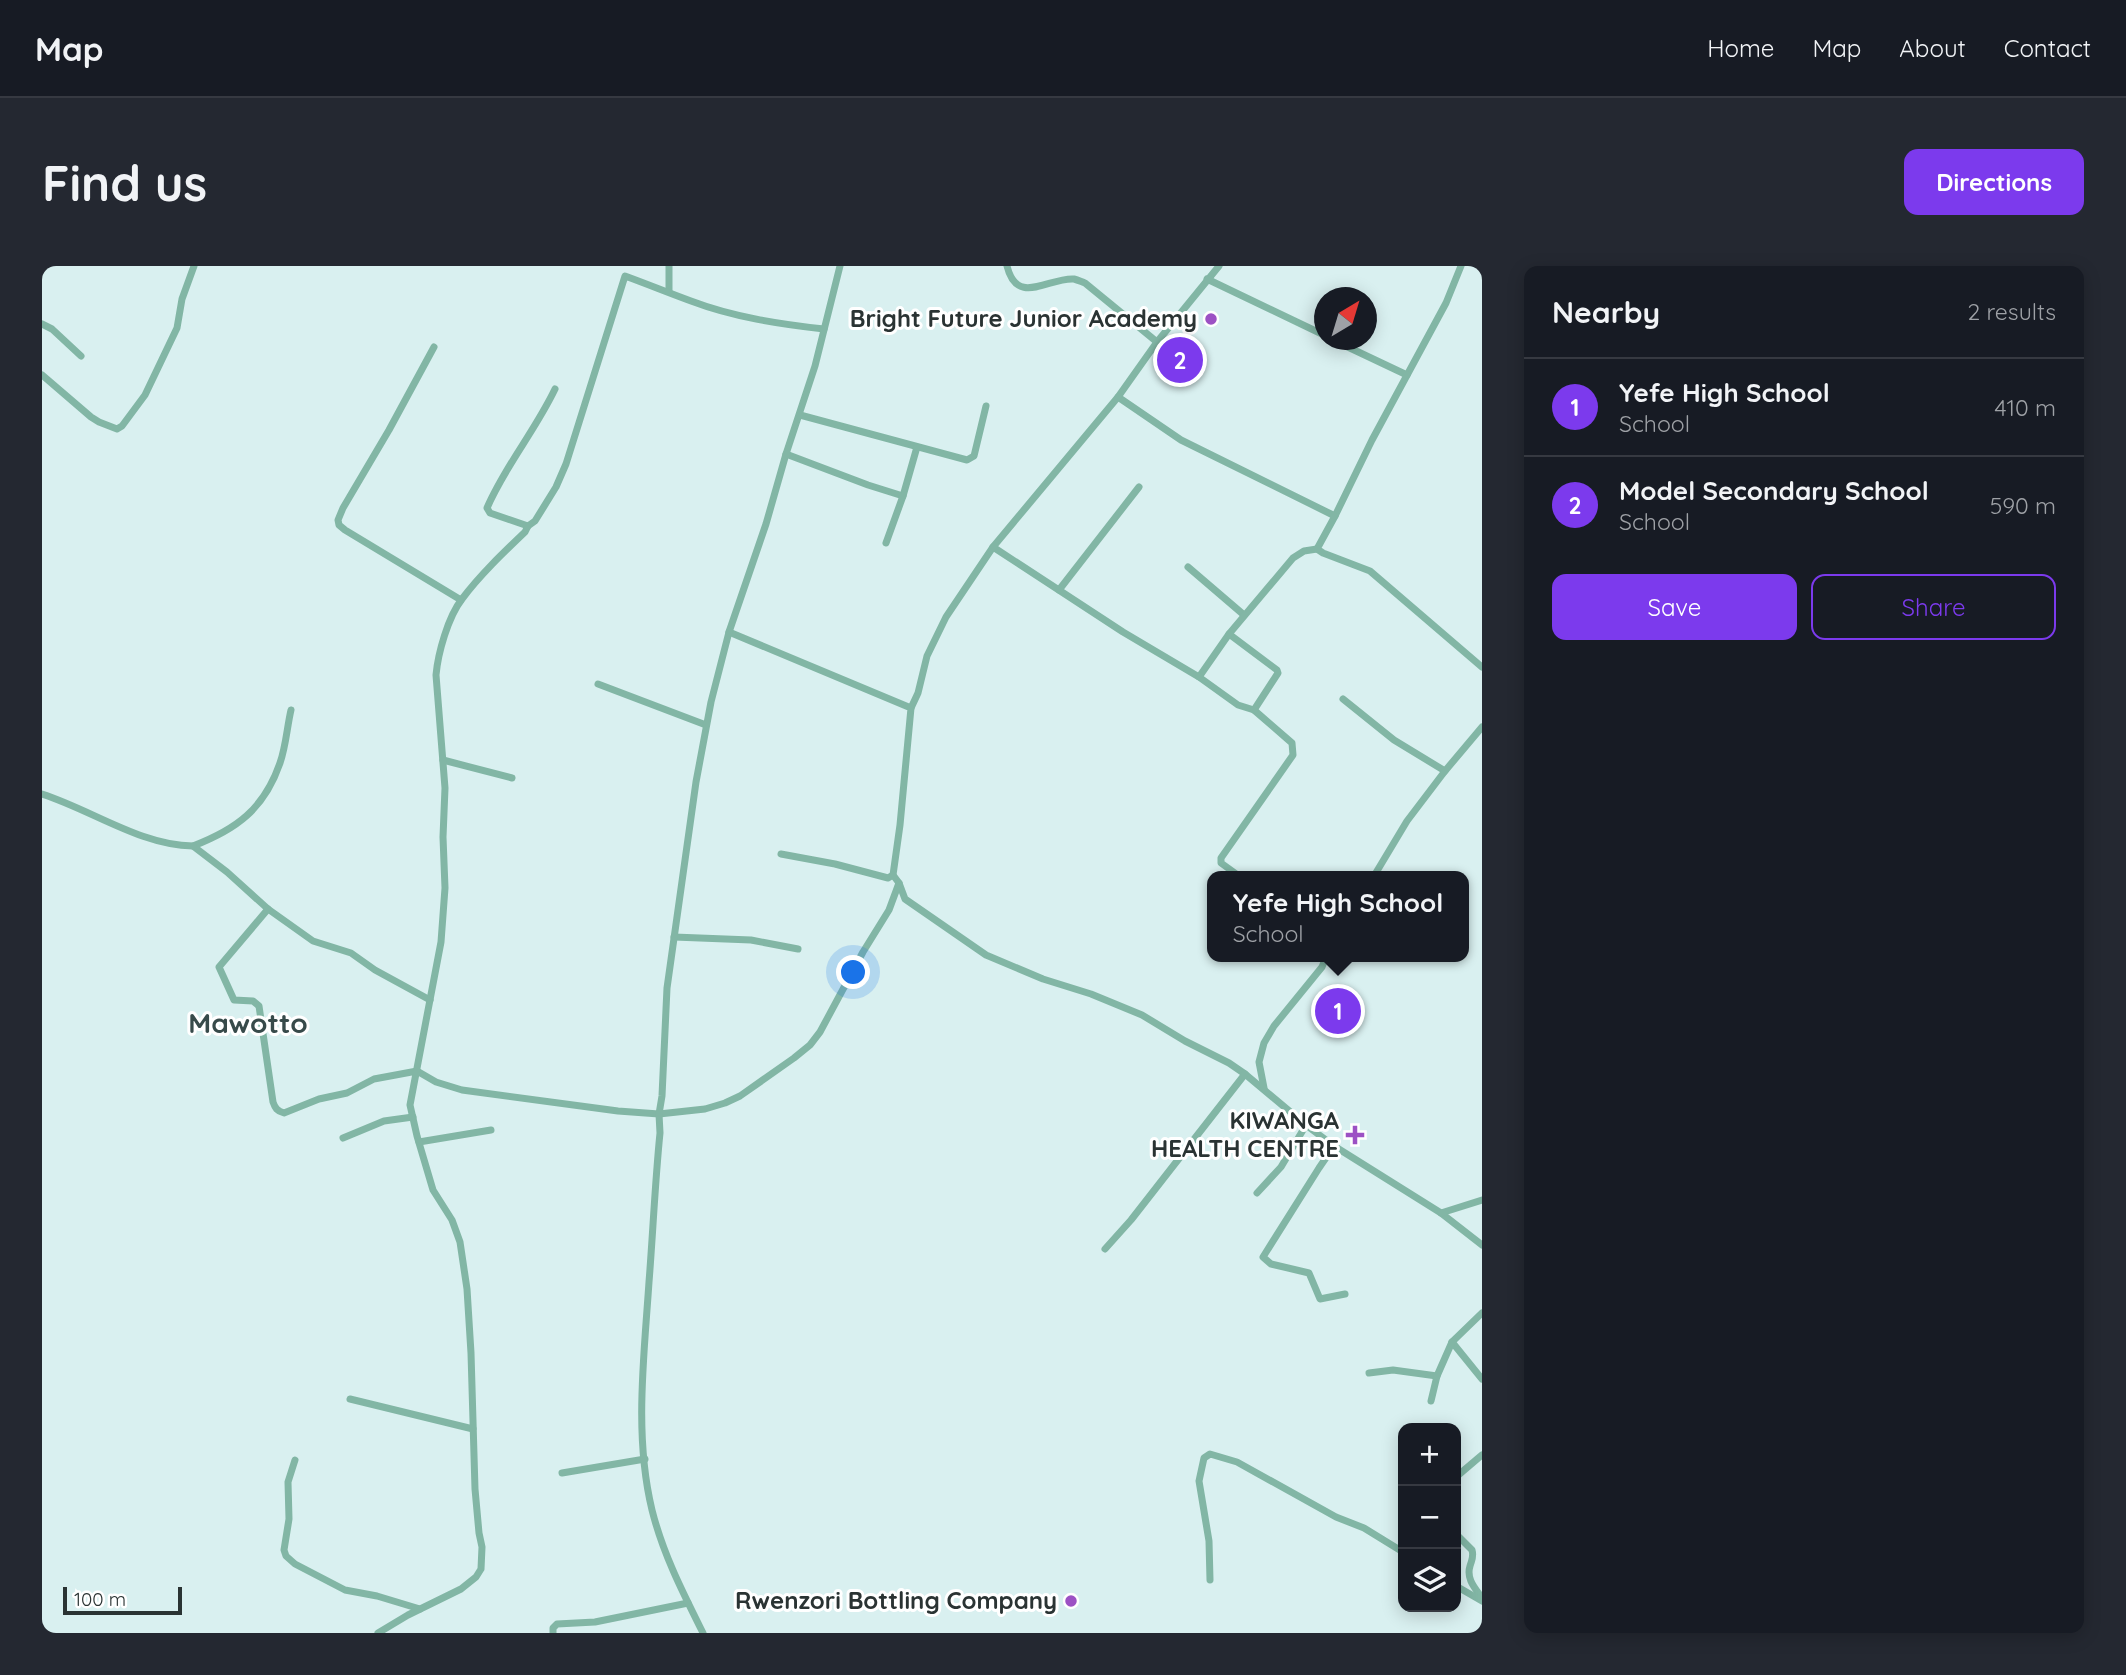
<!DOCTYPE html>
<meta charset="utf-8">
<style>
body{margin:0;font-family:Quicksand,sans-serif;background:#242831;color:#f1f3f6}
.controls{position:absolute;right:21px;bottom:21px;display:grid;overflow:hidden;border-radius:14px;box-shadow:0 4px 18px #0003}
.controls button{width:63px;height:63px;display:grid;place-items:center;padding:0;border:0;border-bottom:2px solid #363941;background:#171b24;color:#f1f3f6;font:35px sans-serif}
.compass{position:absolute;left:1272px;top:21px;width:63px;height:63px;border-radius:50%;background:#171b24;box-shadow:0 4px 18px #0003;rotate:38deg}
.scale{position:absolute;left:21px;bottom:18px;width:119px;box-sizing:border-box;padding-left:7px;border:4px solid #2a3333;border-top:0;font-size:19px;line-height:24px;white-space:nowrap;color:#2a3333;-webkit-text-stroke:5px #fff;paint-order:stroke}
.you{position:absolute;left:812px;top:707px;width:24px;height:24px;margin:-18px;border:5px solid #fff;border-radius:50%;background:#1a73e8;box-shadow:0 0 0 10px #1a73e833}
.badge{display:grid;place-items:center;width:46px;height:46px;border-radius:50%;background:#7c3aed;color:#fff;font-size:23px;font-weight:700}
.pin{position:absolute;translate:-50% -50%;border:4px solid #fff;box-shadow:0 2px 7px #0006}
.popup{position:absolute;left:1165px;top:605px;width:262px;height:91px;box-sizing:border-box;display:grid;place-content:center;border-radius:14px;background:#171b24;filter:drop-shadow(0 2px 5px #0005);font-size:23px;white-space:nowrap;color:#9ea1a6}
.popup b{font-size:26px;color:#f1f3f6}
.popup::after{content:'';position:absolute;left:50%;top:100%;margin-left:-14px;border:14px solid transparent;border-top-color:#171b24}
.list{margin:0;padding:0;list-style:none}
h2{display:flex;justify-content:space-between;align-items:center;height:91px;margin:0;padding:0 28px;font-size:30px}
h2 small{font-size:23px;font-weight:400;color:#9ea1a6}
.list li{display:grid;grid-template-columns:46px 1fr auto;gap:21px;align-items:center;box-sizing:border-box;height:98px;padding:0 28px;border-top:2px solid #363941}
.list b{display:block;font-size:26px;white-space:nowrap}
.list p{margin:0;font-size:23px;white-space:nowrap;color:#9ea1a6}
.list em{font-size:23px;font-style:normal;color:#9ea1a6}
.actions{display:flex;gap:14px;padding:21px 28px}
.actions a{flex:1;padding:16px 0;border:2px solid #7c3aed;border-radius:14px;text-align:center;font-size:24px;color:#7c3aed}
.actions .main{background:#7c3aed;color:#fff}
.icon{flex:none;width:38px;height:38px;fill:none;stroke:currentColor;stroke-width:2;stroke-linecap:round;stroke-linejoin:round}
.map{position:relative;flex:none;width:1440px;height:1367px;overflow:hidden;border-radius:14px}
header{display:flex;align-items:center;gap:42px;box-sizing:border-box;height:98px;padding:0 35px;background:#171b24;border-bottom:2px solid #363941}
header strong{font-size:33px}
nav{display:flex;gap:38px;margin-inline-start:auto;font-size:24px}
.intro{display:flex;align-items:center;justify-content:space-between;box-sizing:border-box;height:168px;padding:0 42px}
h1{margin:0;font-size:49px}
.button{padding:18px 32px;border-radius:14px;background:#7c3aed;color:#fff;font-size:24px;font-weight:700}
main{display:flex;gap:42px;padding:0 42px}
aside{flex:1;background:#171b24;border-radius:14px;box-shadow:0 4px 18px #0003}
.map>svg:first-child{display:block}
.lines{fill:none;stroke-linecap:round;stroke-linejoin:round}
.minor{stroke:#82b6a5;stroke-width:7}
.poi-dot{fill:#9c51c4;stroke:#fff;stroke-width:2.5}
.labels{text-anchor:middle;stroke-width:6;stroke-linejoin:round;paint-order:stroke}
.poi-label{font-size:24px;font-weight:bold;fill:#2a3333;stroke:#fff;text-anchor:end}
.quarter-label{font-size:28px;font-weight:bold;fill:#374a4a;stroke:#fff}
</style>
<header>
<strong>Map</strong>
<nav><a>Home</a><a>Map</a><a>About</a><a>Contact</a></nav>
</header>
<div class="intro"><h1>Find us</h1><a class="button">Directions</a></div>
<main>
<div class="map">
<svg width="1440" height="1367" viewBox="0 0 1440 1367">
<rect width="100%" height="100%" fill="#d9f0f0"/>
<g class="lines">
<g class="minor">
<path d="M 965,0 C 975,41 1007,11 1032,13 C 1036,14 1040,16 1043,17 L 1115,76"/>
<path d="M 1419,0 L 1404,37 L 1330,174 L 1293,250 L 1275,283 L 1281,287 L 1328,305 L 1440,401"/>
<path d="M 1165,13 L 1282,69"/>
<path d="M 627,25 L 627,0"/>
<path d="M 0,58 L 10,63 L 39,90"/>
<path d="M 1291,74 L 1365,109"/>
<path d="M 392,81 L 347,164 L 301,242 L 296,254 L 297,259 L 303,264 L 419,334"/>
<path d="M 0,109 L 49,151 L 57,156 L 75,163 L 80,160 L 103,129 L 135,62 L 140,33 L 152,0"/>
<path d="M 1076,131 L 1139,174 L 1293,250"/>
<path d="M 758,149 L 925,194 L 932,190 L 944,140"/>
<path d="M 744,188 L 826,219 L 861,230"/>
<path d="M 486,260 L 448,247 L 445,242 C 463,200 493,165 513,123"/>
<path d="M 844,277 L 861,230 L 875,181"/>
<path d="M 951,281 L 1081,366 L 1157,411 L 1196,439 L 1212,444 L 1250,477 L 1251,489 L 1179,592 L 1179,597 L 1197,610"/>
<path d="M 1146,301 L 1202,349"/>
<path d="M 1017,324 L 1097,221"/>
<path d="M 687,366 L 869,442 L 858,559 L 851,609 L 857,617 L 863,633 L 944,689 L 1001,713 L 1049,728 L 1100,749 L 1143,775 L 1187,797 L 1203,808 L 1264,859 L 1292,880 L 1399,947 L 1440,979"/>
<path d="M 1187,368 L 1235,404 L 1236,407 L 1212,444"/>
<path d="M 1157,411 L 1187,368 L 1251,292 L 1262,285 L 1275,283"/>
<path d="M 556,418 L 664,459"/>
<path d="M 1301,433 L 1352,474 L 1403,505"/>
<path d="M 869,442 L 876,427 L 885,390 L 904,351 L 951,281 L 1076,131 L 1115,76 L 1177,0"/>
<path d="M 249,444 C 245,461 244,480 238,497 C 222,543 195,563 151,580 L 185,606 L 226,643 L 271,675 L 309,687 L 333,704 L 388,734"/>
<path d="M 401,494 L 470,512"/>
<path d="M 0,528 C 50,544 98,579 151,580"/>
<path d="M 739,588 L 793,598 L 846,612 L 851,609"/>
<path d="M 1332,610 L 1365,555 L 1403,505 L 1440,461"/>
<path d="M 226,643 L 177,701 L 192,734 L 211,735 L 217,740 L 231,836 C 233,842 235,845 242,847 L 277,833 L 305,827 L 332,813 L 375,805 L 394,816 L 420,824 L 576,845 L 617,848 L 663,843 L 683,837 L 698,830 L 752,792 L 768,779 L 778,766 L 821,686 L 847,644 L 857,617"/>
<path d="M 632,671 L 709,674 L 756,683"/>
<path d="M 1222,822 L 1217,796 L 1222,777 L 1232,760 L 1280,701 L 1284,691"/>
<path d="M 301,872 L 342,855 L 371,851"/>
<path d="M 377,876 L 449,864"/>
<path d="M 1292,880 L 1277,902 L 1221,991 L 1229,998 L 1267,1007 L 1278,1033 L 1303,1028"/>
<path d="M 1215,927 L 1239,901 L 1264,859"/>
<path d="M 1399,947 L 1440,934"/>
<path d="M 1063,983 L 1089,954 L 1203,808"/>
<path d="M 1410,1076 L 1440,1113"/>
<path d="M 1327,1107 L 1351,1104 L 1395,1110"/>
<path d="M 308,1133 L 431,1163"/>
<path d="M 1389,1135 L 1395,1110 L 1410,1076 L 1440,1047"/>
<path d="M 253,1194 L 246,1216 L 247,1253 L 242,1284 L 244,1290 L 253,1298 L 303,1324 L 335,1330 L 378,1343"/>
<path d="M 520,1207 L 603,1193"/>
<path d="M 1414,1211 L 1440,1189"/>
<path d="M 1414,1268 L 1430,1284 C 1432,1291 1430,1293 1428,1300 C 1424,1313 1433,1322 1440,1332"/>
<path d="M 1168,1314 L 1167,1275 L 1157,1215 L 1162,1192 L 1168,1188 L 1195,1196 L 1294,1251 L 1322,1262 L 1361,1286"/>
<path d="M 1414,1320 L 1440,1335"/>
<path d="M 336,1367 L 366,1349 L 419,1323 L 434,1311 L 439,1303 L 440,1281 L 437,1267 L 433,1223 L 429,1087 L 425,1023 L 418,976 L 410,954 L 391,924 L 375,870 L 368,839 L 399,676 L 403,622 L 401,571 L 403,522 L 394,409 C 396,387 406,351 420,333 C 438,309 461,287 483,266 L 486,260 L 493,255 L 514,221 L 524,198 L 583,10 C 605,18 627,27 649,35 C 691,51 737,58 782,63"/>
<path d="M 511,1367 L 511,1362 L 515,1358 L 553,1356 L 646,1337"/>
<path d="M 661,1367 C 641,1327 621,1288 610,1244 C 592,1170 602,1091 607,1016 C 611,966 613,916 618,867 L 617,848 L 620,830 L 625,722 L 654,516 L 669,436 L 687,366 L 724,258 L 744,188 L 773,100 L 798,0"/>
</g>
</g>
<g class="poi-dot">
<circle cx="1169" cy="53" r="7"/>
<path d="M1309.5 858.5h7v7h7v7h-7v7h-7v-7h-7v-7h7z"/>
<circle cx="1029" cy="1335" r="7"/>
</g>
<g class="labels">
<g class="poi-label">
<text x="1155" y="61">Bright Future Junior Academy</text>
<text x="1297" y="863">KIWANGA<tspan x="1297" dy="28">HEALTH CENTRE</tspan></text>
<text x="1015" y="1343">Rwenzori Bottling Company</text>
</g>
<g class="quarter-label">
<text x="206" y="767">Mawotto</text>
</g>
</g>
</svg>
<div class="controls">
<button>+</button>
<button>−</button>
<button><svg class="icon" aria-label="layers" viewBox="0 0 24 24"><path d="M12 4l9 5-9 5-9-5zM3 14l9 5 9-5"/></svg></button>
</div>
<svg class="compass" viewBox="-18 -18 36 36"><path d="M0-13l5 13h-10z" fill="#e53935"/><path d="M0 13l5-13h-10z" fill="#9ea1a6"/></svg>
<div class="scale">100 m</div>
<div class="you"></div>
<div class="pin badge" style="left:1296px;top:745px">1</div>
<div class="popup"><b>Yefe High School</b>School</div>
<div class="pin badge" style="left:1138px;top:94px">2</div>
</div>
<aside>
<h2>Nearby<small>2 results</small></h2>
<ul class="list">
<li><span class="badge">1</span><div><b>Yefe High School</b><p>School</p></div><em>410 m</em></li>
<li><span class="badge">2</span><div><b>Model Secondary School</b><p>School</p></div><em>590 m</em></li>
</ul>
<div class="actions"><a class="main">Save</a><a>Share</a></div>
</aside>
</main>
